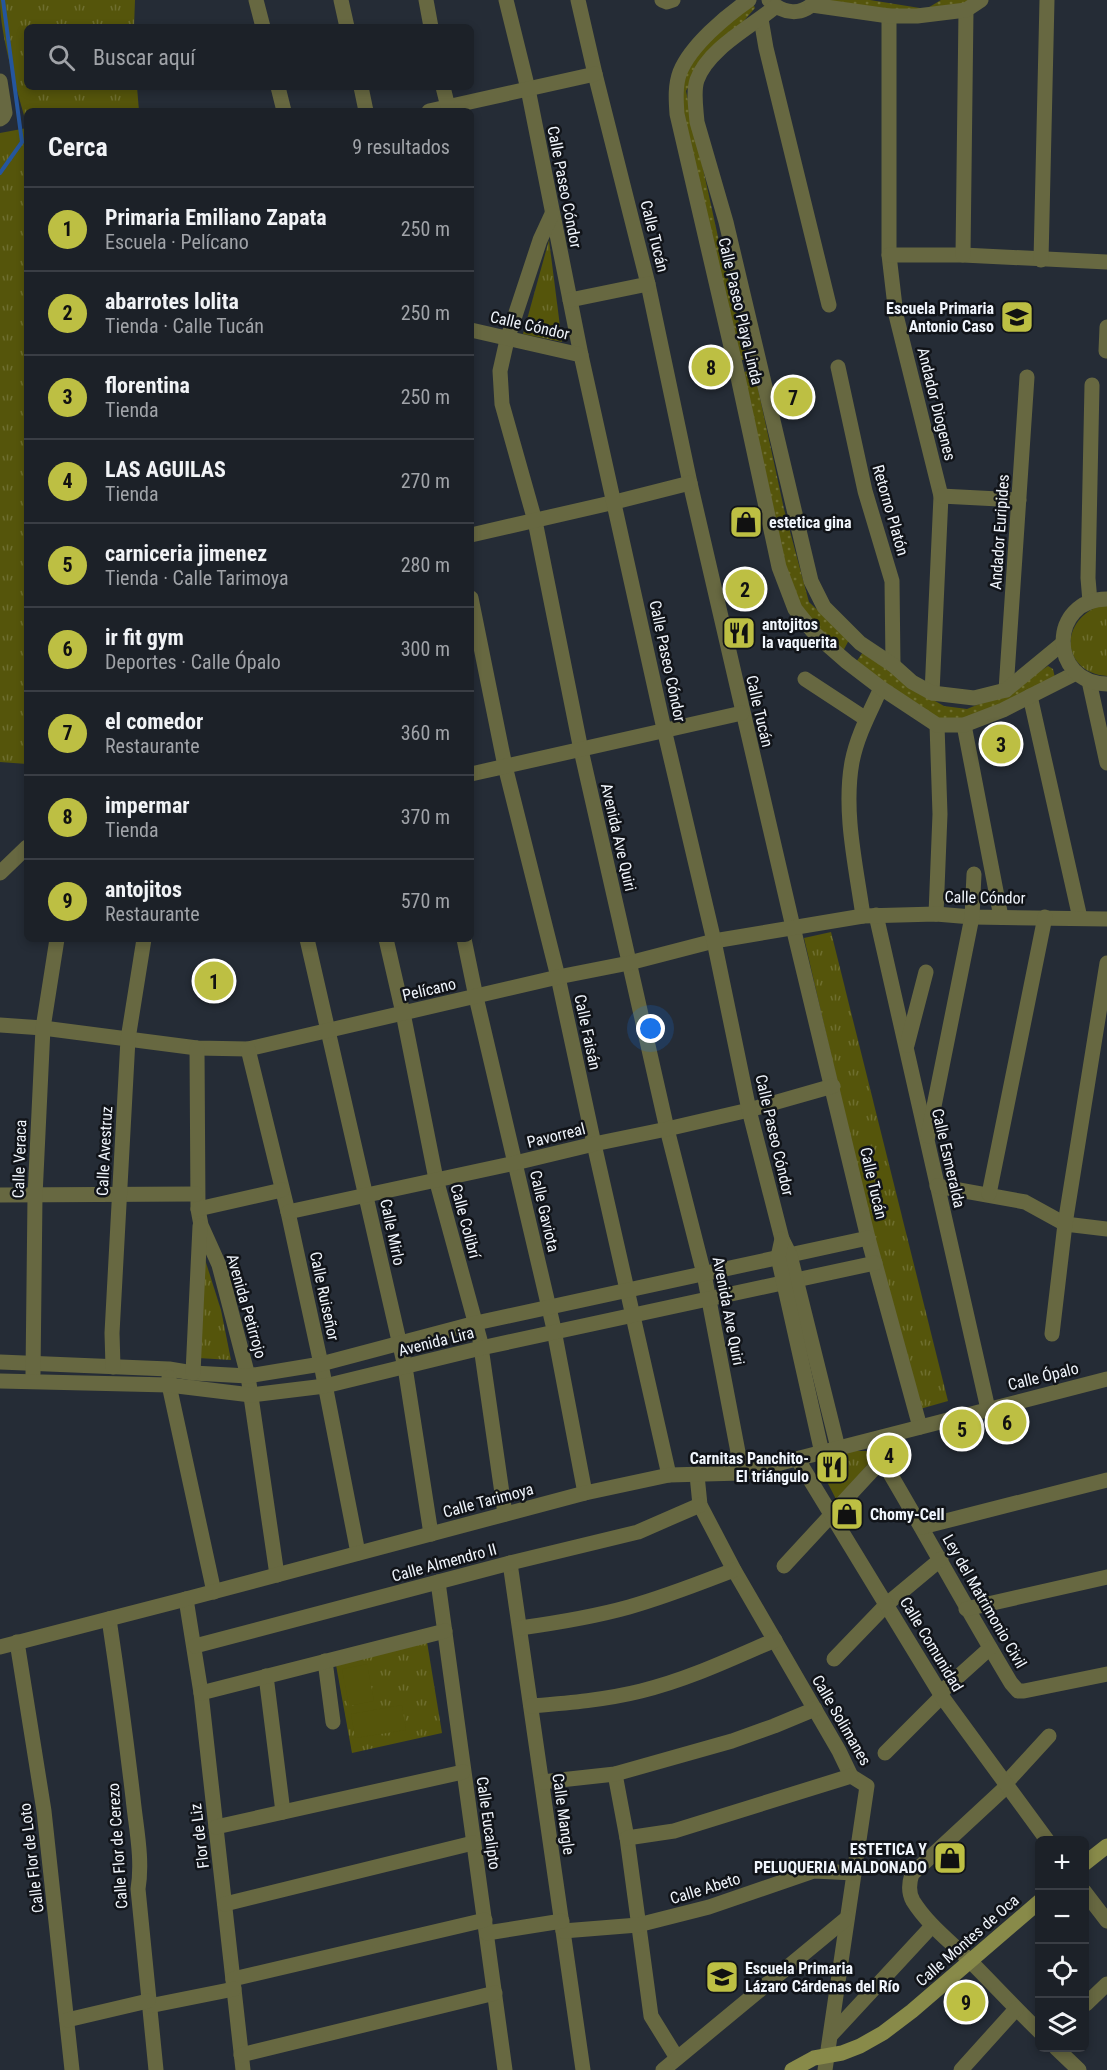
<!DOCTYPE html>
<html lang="es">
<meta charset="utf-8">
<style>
body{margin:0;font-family:"Roboto Condensed",sans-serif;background:#252930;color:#f1f3f6}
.controls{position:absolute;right:18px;bottom:18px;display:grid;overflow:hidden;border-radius:9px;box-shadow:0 3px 9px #0003}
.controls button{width:54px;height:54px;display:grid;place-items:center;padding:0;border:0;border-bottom:2px solid #3a3e45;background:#1c2128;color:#f1f3f6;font:30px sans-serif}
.you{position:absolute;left:651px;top:1029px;width:21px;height:21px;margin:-15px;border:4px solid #fff;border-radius:50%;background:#1a73e8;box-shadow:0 0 0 9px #1a73e833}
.badge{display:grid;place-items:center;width:39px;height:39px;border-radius:50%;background:#bdbf43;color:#111;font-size:20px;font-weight:700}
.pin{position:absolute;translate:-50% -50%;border:3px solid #fff;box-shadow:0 2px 6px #0006}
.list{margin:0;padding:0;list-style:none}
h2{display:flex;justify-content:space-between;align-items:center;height:78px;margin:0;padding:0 24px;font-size:26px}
h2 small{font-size:20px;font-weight:400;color:#a0a3a8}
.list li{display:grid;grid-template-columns:39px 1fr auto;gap:18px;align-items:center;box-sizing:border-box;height:84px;padding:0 24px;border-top:2px solid #3a3e45}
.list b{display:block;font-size:22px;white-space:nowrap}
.list p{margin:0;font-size:20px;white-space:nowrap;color:#a0a3a8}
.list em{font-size:20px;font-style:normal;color:#a0a3a8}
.icon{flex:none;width:33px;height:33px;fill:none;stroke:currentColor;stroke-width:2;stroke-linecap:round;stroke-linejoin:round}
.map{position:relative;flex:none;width:1107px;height:2070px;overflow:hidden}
.search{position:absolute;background:#1c2128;box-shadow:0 3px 9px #0003;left:24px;top:24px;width:450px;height:66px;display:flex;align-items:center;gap:15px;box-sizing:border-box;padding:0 21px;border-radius:9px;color:#a0a3a8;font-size:22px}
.panel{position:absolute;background:#1c2128;box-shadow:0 3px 9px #0003;left:24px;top:108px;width:450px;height:834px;border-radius:9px}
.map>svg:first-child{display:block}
.grass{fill:url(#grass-dots)}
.park{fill:url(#park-tufts)}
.garden{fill:#55550b}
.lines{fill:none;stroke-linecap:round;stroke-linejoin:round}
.stream{stroke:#25569d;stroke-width:4}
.minor{stroke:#676841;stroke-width:15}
.tertiary{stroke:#676841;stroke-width:15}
.secondary{stroke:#888a49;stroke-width:15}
.labels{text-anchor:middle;stroke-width:5;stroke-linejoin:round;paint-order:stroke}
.street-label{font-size:16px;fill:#f0f5fc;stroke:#111419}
.poi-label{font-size:16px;font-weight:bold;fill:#f0f5fc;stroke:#111419;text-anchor:start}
</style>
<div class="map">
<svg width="1107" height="2070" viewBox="0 0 1107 2070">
<defs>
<pattern id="grass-dots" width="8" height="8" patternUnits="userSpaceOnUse" patternTransform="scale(1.5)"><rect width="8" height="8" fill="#55550b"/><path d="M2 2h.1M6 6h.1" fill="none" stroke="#6e6e2f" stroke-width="1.8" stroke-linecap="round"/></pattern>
<pattern id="park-tufts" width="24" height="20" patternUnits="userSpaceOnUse" patternTransform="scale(1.5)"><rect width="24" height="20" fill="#55550b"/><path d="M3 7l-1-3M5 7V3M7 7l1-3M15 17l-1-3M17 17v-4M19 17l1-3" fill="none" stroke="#6e6e2f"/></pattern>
</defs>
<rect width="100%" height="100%" fill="#252c36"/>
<g class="grass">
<path d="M 820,0 L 870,0 L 926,9 L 941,0 L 969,0 C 939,25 856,8 819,3 Z"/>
<path d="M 752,1 L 755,8 L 736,30 L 714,45 L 686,91 L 720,246 L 748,360 L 741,360 L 680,118 L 681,74 L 706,41 Z"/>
<path d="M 754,370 L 784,509 L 809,602 L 849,640 L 842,653 L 805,617 L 790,588 L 738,373 Z"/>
<path d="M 863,652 L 912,688 L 944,706 L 967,709 L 1006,693 L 1048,666 L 1053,669 L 1055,678 L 999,710 L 945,724 L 854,665 Z"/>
</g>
<g class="park">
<path d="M 0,0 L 135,0 L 134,27 L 27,27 L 27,87 L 137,87 L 139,111 L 27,111 L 27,126 C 17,89 0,37 0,0 Z"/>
<path d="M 27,128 L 27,764 L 0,762 L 0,133 Z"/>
<path d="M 549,240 L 562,342 L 523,334 Z"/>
<path d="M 1099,606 L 1107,606 L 1107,676 C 1063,673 1057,623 1099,606 Z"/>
<path d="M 831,932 L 948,1401 L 913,1411 L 804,938 Z"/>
<path d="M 202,1250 L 221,1310 L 231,1360 L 198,1358 Z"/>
<path d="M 845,1451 L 871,1451 L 868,1464 L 837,1501 L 823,1474 L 840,1459 Z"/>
<path d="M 427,1642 L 442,1733 L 352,1753 L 336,1665 Z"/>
</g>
<g class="garden">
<path d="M 367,1664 L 374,1701 L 349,1706 L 342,1669 Z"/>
<path d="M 402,1705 L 406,1730 L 355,1738 L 351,1714 Z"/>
</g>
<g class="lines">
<path class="stream" d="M 0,173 L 22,142 L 3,0"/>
<g class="minor">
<path d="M 256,0 L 263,27"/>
<path d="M 341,0 L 347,27"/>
<path d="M 506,0 L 528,89 L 581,355"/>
<path d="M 578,0 L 595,74 L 648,284 L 690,483 L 793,927 L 868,1238 L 920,1427"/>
<path d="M 662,0 L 667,2 L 673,0"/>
<path d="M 889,16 L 889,255 L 896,315 L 941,496 L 932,693"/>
<path d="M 761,19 L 766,48 L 829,305"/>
<path d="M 0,81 L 5,113 L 3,117 L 0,119"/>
<path d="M 278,87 L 284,111"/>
<path d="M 361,87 L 366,111"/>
<path d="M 429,111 L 595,74"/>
<path d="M 552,214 L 540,240 L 507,340 L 500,371 L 502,404 L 535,521 L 581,750 L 667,1129 L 704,1274 L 742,1473"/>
<path d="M 889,255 L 963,255 L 1107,262"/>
<path d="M 963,255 L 966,10"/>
<path d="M 1041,260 L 1047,0"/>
<path d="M 570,300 L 648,284"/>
<path d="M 1106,351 L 1107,327"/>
<path d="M 838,367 L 865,491 L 892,581 L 893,665"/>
<path d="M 941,496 L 1019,500"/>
<path d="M 471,535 L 615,502 L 690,483"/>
<path d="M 471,598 L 505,766 L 558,977 L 594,1144 L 669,1475"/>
<path d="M 1090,602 L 1088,578 L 1092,385"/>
<path d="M 805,679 L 866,719"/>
<path d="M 1089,681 L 1107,763"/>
<path d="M 1006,690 L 1027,377"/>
<path d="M 1030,696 L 1080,918"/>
<path d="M 964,725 L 1001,917"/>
<path d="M 471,774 L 742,713"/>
<path d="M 0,873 L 27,847"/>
<path d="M 936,914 L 940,814 L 937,725"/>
<path d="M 876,915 L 988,1409"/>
<path d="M 863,916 C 856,866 843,812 852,762 C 857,736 870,712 881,688"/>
<path d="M 307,939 L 405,1367 L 431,1534"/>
<path d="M 386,939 L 403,1013 L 436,1179 L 480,1340 L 505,1514"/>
<path d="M 464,939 L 476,997 L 553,1325 L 585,1493"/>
<path d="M 0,1025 L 43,1028 L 197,1048 L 248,1049 L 558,977 L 629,963 L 714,941 L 863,916 L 936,914 L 972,917 L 1107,919"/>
<path d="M 907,1045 L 926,972"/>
<path d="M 197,1048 L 198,1209 L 201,1225 L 219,1265 L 248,1376 L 277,1575"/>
<path d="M 248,1049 L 288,1212 L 321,1364 L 358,1553"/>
<path d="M 928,1136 L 972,917 L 974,874"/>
<path d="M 937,1186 L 1025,1202 L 1065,1224 L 1107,1229"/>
<path d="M 989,1194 L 1045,917"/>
<path d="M 0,1195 L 196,1194"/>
<path d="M 198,1209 L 282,1190"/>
<path d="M 288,1212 L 515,1163 L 594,1144 L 667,1129 L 749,1110 L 833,1086"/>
<path d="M 1052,1334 L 1065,1224 L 1107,963"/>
<path d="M 0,1362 L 169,1369 L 193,1373 L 248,1376 L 321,1364 L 476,1323 L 868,1238"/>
<path d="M 113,1367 L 112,1333 L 128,1039 L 144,939"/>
<path d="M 193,1373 L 200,1226"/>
<path d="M 33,1374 L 35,1196 L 43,1028 L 57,939"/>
<path d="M 169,1377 L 169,1385 L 214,1592"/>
<path d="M 0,1381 L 169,1385 L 251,1395 L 325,1386 L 481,1348 L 875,1263"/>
<path d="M 897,1434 L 882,1460 C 926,1534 967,1610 1011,1683 L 1018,1691 L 1024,1691 L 1107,1674"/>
<path d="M 697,1475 L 700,1505 L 734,1570 L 839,1751 L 851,1776 L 867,1786 L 825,2070"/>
<path d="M 922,1527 L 1107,1480"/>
<path d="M 510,1563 L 583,2070"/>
<path d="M 784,1566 L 882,1460"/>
<path d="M 438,1582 L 505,2070"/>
<path d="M 186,1599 L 201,1693 L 243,2070"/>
<path d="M 966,1609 L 1107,1577"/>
<path d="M 109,1619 C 118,1679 126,1738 133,1798 C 136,1828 143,1859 138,1889 L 156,2070"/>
<path d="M 520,1628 C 556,1623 593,1617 629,1607 C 665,1597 700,1583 734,1570"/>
<path d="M 17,1642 L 44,1811 L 72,2070"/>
<path d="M 195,1646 L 510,1563 L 638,1532 L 700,1505"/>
<path d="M 834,1659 L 887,1604 L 941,1559"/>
<path d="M 325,1661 L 333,1722"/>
<path d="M 266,1676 L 283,1812"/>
<path d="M 201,1693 L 445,1631"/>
<path d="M 940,1693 L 990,1648"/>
<path d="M 531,1706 C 567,1703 605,1700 641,1691 C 687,1680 731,1659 775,1640"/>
<path d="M 885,1753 L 942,1696"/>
<path d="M 615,1774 L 627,1838 L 651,2016 L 677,2058"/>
<path d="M 542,1782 L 615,1774 L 732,1741 L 774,1726 L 815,1709"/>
<path d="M 1005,1784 L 1049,1736"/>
<path d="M 1007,1786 L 912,1874 C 909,1883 908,1892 913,1901 C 928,1925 951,1942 971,1962 C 994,1985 1016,2009 1040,2032"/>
<path d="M 216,1827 L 463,1772"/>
<path d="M 627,1838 L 674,1831 L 851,1776"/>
<path d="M 225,1904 L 473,1843"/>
<path d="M 563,1931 L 638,1925 L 709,1907 L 814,1871 L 854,1873"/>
<path d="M 487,1933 L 562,1921"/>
<path d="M 233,1979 L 485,1920"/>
<path d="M 1086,2004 L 1107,1984"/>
<path d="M 149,2006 L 234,1989"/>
<path d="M 67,2020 L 148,2001"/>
<path d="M 831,2035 L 932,1926"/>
<path d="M 1056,2048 L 1079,2070"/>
<path d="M 241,2055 L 495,1993"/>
<path d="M 663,2070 L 847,1918"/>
<path d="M 961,2070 L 1016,2009"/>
</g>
<g class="tertiary">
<path d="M 426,0 L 431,27"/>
<path d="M 749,0 C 726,16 691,45 680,72 C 675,85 676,100 677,114 L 736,368 L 779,567 L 795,609 L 815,634 L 847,662 L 881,688 L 937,725 L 964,725 L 1003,710 L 1076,673"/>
<path d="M 769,0 C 782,14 803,17 816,0"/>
<path d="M 812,5 L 889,16 L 917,16 L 966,10 L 981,0"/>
<path d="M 775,7 C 751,27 708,49 697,80 C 693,92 696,109 697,122 L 726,222 L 811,581 L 824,607 L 860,643 L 893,665 L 912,682 L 932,693 L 974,698 L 1006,690 L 1063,643"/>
<path d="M 443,87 L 449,111"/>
<path d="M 471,330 L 581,355 L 664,729 L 714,941 L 749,1110 L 782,1239 L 790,1255 L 838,1448"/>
<path d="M 1107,599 C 1049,599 1048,683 1107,684"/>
<path d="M 782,1239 L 778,1257 L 822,1453"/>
<path d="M 798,1460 L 943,1698 L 1047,1840"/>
<path d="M 0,1647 L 186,1599 L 585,1493 L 669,1475 L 742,1473 L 1107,1379"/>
<path d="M 1084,1891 L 1107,1921"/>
</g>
<g class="secondary">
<path d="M 1084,1864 L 1107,1846"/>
<path d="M 792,2070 L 814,2058 L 842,2053 L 860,2046 L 883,2033 L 912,2011 L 1040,1901"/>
</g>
</g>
<defs>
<g id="school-square" transform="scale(1.725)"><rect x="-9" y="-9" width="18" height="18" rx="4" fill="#bdbf43" stroke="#111419"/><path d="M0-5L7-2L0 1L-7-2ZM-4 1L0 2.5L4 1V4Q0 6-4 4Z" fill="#111"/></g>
<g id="shop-square" transform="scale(1.725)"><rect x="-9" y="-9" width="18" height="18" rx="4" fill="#bdbf43" stroke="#111419"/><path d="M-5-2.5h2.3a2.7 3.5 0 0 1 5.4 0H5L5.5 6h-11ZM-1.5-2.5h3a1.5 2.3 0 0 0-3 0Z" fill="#111"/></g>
<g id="restaurant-square" transform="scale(1.725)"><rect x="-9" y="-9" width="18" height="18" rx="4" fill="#bdbf43" stroke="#111419"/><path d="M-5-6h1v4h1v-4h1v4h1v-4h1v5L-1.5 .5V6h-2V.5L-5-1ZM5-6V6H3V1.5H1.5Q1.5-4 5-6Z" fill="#111"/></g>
</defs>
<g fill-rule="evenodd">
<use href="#school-square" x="1017" y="317"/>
<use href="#shop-square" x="746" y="522"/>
<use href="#restaurant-square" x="739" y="633"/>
<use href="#restaurant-square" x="832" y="1467"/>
<use href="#shop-square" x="847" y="1514"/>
<use href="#shop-square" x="950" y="1858"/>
<use href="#school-square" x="722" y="1977"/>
</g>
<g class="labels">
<g class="street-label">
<text transform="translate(565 187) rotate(79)" y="6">Calle Paseo Cóndor</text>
<text transform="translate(655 236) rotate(76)" y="6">Calle Tucán</text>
<text transform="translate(741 311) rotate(77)" y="6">Calle Paseo Playa Linda</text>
<text transform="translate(530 325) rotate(13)" y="6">Calle Cóndor</text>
<text transform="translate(937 404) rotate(76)" y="6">Andador Diogenes</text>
<text transform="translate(891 510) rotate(74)" y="6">Retorno Platón</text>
<text transform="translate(999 532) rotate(-86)" y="6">Andador Euripides</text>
<text transform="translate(668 661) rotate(78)" y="6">Calle Paseo Cóndor</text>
<text transform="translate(760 711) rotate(77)" y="6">Calle Tucán</text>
<text transform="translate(619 837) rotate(77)" y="6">Avenida Ave Quiri</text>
<text transform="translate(985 897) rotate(1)" y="6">Calle Cóndor</text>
<text transform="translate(429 989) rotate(-13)" y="6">Pelícano</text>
<text transform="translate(588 1032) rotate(78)" y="6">Calle Faisán</text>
<text transform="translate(556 1135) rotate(-14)" y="6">Pavorreal</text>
<text transform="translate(775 1135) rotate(77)" y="6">Calle Paseo Cóndor</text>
<text transform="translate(104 1151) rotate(-87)" y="6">Calle Avestruz</text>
<text transform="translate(949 1158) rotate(77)" y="6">Calle Esmeralda</text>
<text transform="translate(19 1159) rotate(-88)" y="6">Calle Veraca</text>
<text transform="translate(874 1183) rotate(77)" y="6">Calle Tucán</text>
<text transform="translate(545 1211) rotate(77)" y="6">Calle Gaviota</text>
<text transform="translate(466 1221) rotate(75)" y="6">Calle Colibrí</text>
<text transform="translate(393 1232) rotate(78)" y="6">Calle Mirlo</text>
<text transform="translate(325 1296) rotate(78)" y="6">Calle Ruiseñor</text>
<text transform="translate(247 1306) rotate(74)" y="6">Avenida Petirrojo</text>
<text transform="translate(729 1311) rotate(79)" y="6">Avenida Ave Quiri</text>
<text transform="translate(436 1341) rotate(-14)" y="6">Avenida Lira</text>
<text transform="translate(1043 1376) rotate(-14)" y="6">Calle Ópalo</text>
<text transform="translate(488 1500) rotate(-15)" y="6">Calle Tarimoya</text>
<text transform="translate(444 1562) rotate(-15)" y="6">Calle Almendro II</text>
<text transform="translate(985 1601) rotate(60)" y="6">Ley del Matrimonio Civil</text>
<text transform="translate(932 1644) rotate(59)" y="6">Calle Comunidad</text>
<text transform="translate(842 1720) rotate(60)" y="6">Calle Solimanes</text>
<text transform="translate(564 1814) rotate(82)" y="6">Calle Mangle</text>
<text transform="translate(489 1823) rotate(82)" y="6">Calle Eucalipto</text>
<text transform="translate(199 1836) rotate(-97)" y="6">Flor de Liz</text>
<text transform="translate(117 1846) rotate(-94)" y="6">Calle Flor de Cerezo</text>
<text transform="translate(31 1858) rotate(-97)" y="6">Calle Flor de Loto</text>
<text transform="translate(705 1888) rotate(-17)" y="6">Calle Abeto</text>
<text transform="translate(967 1940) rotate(-41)" y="6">Calle Montes de Oca</text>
</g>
<g class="poi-label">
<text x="994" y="314" text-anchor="end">Escuela Primaria<tspan x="994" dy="18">Antonio Caso</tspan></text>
<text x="769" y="528">estetica gina</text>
<text x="762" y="630">antojitos<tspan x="762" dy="18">la vaquerita</tspan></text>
<text x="809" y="1464" text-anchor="end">Carnitas Panchito-<tspan x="809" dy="18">El triángulo</tspan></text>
<text x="870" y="1520">Chomy-Cell</text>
<text x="927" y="1855" text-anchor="end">ESTETICA Y<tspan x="927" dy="18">PELUQUERIA MALDONADO</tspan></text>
<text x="745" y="1974">Escuela Primaria<tspan x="745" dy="18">Lázaro Cárdenas del Río</tspan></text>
</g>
</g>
</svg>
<div class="controls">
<button>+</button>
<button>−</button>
<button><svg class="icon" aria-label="locate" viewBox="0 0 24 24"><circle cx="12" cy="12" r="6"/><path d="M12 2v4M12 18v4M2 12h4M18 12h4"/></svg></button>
<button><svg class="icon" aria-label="layers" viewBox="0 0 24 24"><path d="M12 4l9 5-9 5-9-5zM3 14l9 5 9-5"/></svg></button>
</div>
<div class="you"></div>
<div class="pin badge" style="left:214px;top:981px">1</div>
<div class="pin badge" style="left:745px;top:589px">2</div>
<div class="pin badge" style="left:1001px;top:744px">3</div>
<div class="pin badge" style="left:889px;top:1455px">4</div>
<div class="pin badge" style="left:962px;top:1429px">5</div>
<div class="pin badge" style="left:1007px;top:1422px">6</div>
<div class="pin badge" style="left:793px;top:397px">7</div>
<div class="pin badge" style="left:711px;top:367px">8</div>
<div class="pin badge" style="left:966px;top:2002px">9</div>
<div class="search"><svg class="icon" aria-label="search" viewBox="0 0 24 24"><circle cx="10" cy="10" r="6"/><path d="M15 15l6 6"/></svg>Buscar aquí</div>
<section class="panel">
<h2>Cerca<small>9 resultados</small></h2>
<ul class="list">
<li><span class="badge">1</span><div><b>Primaria Emiliano Zapata</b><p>Escuela · Pelícano</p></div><em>250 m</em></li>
<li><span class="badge">2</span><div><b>abarrotes lolita</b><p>Tienda · Calle Tucán</p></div><em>250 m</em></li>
<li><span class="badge">3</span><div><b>florentina</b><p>Tienda</p></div><em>250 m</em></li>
<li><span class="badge">4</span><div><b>LAS AGUILAS</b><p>Tienda</p></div><em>270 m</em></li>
<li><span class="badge">5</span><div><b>carniceria jimenez</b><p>Tienda · Calle Tarimoya</p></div><em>280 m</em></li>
<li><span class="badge">6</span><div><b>ir fit gym</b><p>Deportes · Calle Ópalo</p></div><em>300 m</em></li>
<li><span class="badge">7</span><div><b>el comedor</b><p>Restaurante</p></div><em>360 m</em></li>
<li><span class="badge">8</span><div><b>impermar</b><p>Tienda</p></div><em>370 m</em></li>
<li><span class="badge">9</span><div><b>antojitos</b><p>Restaurante</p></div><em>570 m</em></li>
</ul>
</section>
</div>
